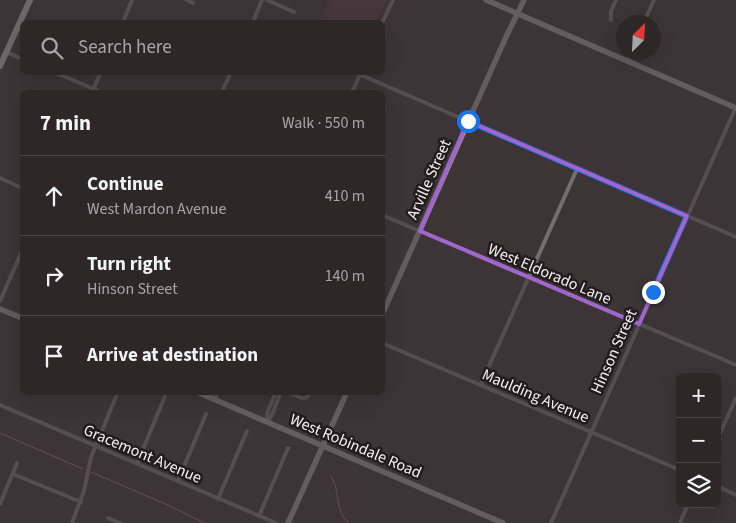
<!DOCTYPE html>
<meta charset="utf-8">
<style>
body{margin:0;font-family:"Source Sans 3",sans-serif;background:#3a3334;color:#f1f3f6}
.controls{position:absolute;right:15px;bottom:15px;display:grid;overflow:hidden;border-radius:8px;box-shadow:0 5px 20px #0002}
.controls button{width:45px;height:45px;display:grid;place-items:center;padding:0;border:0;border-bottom:1px solid #494445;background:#2e2728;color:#f1f3f6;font:25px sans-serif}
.compass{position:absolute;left:616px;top:15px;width:45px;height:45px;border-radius:50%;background:#2e2728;box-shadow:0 5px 20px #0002;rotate:24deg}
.stop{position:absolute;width:15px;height:15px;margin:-11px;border:4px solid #1a73e8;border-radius:50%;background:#fff}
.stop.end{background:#1a73e8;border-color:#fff;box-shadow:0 1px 5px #0008}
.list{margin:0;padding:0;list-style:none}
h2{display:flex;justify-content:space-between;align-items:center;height:65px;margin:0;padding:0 20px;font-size:21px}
h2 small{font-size:16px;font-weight:400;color:#a7a5a8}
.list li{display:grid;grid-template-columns:32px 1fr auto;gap:15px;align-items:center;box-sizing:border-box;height:80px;padding:0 20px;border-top:1px solid #494445}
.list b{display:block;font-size:19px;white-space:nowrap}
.list p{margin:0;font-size:16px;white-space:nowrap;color:#a7a5a8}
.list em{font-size:16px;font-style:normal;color:#a7a5a8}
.icon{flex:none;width:28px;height:28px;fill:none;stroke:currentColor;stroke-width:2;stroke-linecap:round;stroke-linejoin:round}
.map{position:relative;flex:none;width:736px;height:523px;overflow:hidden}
.search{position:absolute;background:#2e2728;box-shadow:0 5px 20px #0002;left:20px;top:20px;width:365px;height:55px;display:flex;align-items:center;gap:12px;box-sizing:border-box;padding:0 18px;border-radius:8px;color:#a7a5a8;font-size:19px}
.panel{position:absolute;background:#2e2728;box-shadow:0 5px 20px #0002;left:20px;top:90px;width:365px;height:305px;border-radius:8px}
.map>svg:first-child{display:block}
.green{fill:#543841}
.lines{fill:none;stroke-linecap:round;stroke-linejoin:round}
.stream{stroke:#976a78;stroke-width:1}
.street{stroke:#736e6f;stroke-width:4}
.secondary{stroke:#948d8f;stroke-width:5.5}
.primary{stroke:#aea4a7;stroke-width:6}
.route{stroke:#1a73e8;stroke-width:6}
.marked{fill:none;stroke:#a066ce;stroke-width:4;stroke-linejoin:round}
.labels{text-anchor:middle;stroke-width:5;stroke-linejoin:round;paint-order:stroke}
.street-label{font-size:16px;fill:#f5eff1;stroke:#211c1e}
</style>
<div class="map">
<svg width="736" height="523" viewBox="0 0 736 523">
<rect width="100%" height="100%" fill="#3d3436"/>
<path class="green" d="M 330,0 L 387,0 L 377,22 L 320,22 Z"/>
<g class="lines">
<g class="stream">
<path d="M 0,433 L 83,469"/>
<path d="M 91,472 L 170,506 L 204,523"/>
<path d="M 330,475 C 342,492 333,510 349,523"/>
</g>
<g class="street">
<path d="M 187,0 L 193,3"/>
<path d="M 267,0 L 294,12"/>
<path d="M 611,20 L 611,11 L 616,0"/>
<path d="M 123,22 L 132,0"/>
<path d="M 253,22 L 262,0"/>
<path d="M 644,22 L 654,0"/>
<path d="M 382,23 L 393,0"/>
<path d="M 6,52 L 22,59"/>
<path d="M 628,61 L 631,52"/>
<path d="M 54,72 L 101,92"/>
<path d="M 354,72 L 736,237"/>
<path d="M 92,92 L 101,72"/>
<path d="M 222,92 L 231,72"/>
<path d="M 352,92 L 360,75"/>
<path d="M 0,178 L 22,188"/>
<path d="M 382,215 L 736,365"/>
<path d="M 0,301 L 22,251"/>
<path d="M 382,343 L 680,470"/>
<path d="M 481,384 L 577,169"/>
<path d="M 288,392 L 301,398 L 306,398 L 311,392"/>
<path d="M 215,400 L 218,392"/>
<path d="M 0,405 L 276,523"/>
<path d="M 267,422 L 272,415 L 281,392"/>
<path d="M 267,422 L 267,413 L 276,392"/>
<path d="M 717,440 L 736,398"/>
<path d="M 137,464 L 165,396"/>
<path d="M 13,474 L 81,502"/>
<path d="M 178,481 L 206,414"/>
<path d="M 717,486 L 736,495"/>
<path d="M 218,499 L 247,431"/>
<path d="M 0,504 L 17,463"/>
<path d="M 259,516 L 288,448"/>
<path d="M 108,518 L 120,523"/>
<path d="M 72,523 L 84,491 L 91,457 L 118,392"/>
<path d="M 551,523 L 736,107"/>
<path d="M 680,523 L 688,504"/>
</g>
<g class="secondary">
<path d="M 486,0 L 736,108"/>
<path d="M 0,309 L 22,318"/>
<path d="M 382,315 L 506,37 L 524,0"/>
<path d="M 197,392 L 503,523"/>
<path d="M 288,523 L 347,392"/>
</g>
<path class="primary" d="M 0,66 L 30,0"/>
</g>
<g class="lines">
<path class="route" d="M 468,121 L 687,216 L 653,292"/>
</g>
<path d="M0 0H736V523H0ZM 468,121 L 687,216 L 639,324 L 420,231 Z" fill="#3d3436" fill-opacity=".55" fill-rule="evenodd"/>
<path class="marked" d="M 468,121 L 687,216 L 639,324 L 420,231 Z"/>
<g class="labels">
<g class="street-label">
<text transform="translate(428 179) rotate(-66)" y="6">Arville Street</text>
<text transform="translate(550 273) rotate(23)" y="6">West Eldorado Lane</text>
<text transform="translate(613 351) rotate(-66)" y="6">Hinson Street</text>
<text transform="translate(536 395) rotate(23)" y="6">Maulding Avenue</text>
<text transform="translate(356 445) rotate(23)" y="6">West Robindale Road</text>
<text transform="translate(143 453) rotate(23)" y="6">Gracemont Avenue</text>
</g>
</g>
</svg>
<div class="controls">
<button>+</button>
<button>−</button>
<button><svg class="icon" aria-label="layers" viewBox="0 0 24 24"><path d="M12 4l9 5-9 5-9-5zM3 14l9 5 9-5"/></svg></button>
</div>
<svg class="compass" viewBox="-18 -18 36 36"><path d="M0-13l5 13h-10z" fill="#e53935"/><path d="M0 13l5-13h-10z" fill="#a7a5a8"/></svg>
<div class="stop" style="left:468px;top:121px"></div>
<div class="stop end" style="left:653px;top:292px"></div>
<div class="search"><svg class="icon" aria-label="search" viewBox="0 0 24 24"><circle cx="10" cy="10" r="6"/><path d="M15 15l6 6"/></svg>Search here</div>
<section class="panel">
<h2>7 min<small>Walk · 550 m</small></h2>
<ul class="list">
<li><svg class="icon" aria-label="ahead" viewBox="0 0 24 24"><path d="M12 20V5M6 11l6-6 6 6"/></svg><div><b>Continue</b><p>West Mardon Avenue</p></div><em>410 m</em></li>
<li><svg class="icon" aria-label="right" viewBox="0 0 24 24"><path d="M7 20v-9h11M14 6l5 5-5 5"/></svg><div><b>Turn right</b><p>Hinson Street</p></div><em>140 m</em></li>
<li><svg class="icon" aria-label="arrive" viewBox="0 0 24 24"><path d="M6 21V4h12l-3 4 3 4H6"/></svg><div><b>Arrive at destination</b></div></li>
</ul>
</section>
</div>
